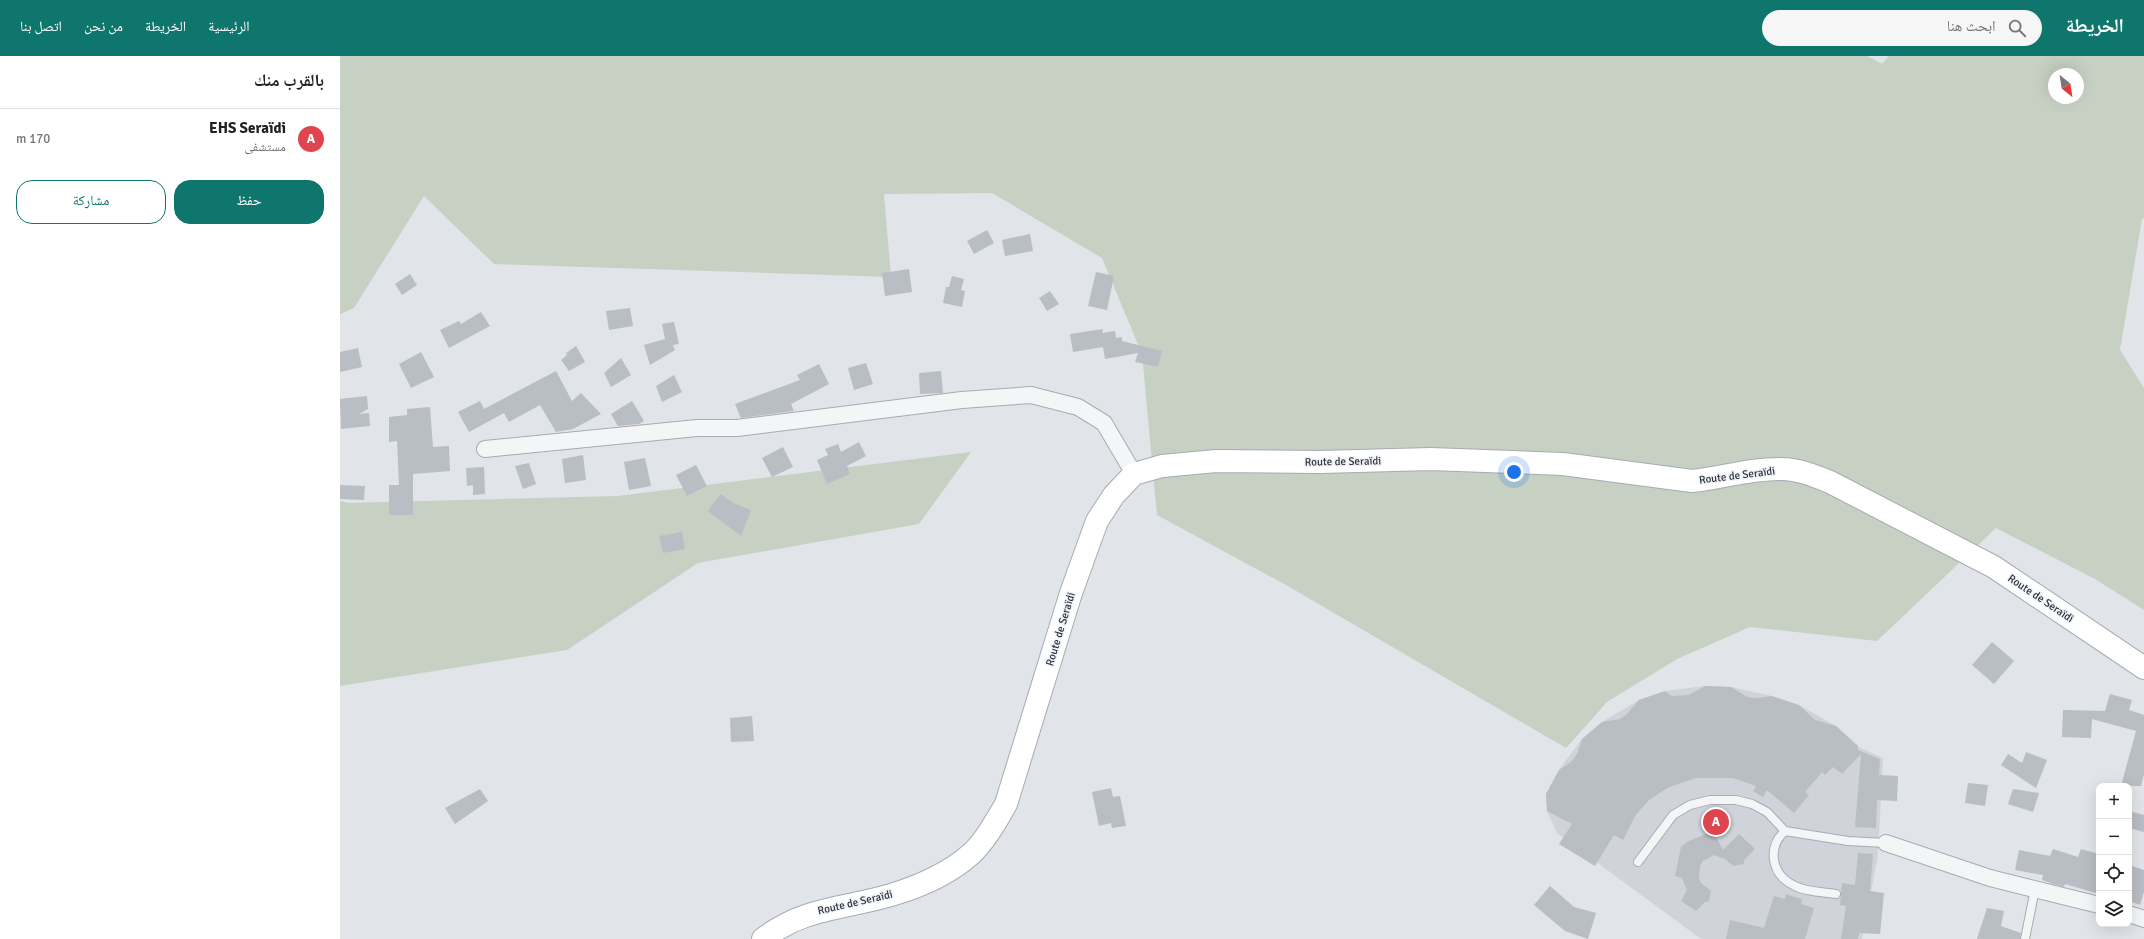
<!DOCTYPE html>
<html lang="ar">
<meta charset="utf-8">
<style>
body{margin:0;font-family:Signika,"Noto Naskh Arabic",sans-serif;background:#f6f6f6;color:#222;direction:rtl}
.controls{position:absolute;right:12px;bottom:12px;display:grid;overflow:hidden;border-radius:8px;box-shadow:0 4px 16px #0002}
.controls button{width:36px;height:36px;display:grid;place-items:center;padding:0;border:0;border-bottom:1px solid #e0e0e0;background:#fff;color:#222;font:20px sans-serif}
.compass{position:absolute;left:1708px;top:12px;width:36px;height:36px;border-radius:50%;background:#fff;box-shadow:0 4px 16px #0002;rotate:150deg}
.you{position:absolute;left:1174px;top:416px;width:14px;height:14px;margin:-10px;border:3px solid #fff;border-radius:50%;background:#1a73e8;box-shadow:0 0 0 6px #1a73e833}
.badge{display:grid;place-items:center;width:26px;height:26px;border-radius:50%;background:#0f766e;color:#fff;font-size:13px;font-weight:700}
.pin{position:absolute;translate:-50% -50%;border:2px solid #fff;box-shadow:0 1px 4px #0006}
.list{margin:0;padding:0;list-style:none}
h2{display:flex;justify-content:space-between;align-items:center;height:52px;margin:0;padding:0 16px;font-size:17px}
h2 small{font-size:13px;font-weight:400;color:#767676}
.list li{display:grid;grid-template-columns:26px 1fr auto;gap:12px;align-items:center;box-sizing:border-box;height:60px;padding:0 16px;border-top:1px solid #e0e0e0}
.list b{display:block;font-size:15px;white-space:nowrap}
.list p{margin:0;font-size:13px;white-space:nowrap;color:#767676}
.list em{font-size:13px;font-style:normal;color:#767676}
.actions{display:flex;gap:8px;padding:12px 16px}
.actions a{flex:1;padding:9px 0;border:1px solid #0f766e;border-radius:16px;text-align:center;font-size:14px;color:#0f766e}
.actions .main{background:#0f766e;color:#fff}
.icon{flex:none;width:22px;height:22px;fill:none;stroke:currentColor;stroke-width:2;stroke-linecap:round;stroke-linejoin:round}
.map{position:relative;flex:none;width:1804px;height:883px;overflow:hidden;direction:ltr}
header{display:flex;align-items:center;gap:24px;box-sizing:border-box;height:56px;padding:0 20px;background:#0f766e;color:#fff}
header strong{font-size:19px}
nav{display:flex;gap:22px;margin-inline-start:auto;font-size:14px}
.search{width:280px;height:36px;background:#f6f6f6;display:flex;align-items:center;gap:10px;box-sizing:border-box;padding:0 14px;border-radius:22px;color:#767676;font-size:15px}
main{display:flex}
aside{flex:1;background:#fff}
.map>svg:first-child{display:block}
.built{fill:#d0d3da}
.green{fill:#c6d1c3;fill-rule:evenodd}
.building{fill:#b9bdc4}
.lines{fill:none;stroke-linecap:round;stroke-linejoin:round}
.service-casing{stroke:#a7abb2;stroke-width:10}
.minor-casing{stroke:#a7abb2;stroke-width:18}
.secondary-casing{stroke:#a7abb2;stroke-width:24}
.service{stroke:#f4f5f7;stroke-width:8}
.minor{stroke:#f4f5f7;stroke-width:16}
.secondary{stroke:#fff;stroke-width:22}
.labels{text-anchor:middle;stroke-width:3;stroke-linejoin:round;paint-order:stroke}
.street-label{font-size:11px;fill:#2c323e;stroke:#f1f3f6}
</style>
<header>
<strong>الخريطة</strong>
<div class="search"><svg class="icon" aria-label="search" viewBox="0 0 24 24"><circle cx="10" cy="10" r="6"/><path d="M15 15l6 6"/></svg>ابحث هنا</div>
<nav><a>الرئيسية</a><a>الخريطة</a><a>من نحن</a><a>اتصل بنا</a></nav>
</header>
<main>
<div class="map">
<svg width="1804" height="883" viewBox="0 0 1804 883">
<rect width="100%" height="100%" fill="#e1e4e8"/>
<path class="built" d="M 1365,630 L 1391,631 L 1432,640 L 1459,649 L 1496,670 L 1518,691 L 1543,702 L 1538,799 L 1522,883 L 1361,883 L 1217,777 L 1207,755 L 1206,738 L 1219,714 L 1242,683 L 1262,666 L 1299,644 L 1325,635 Z"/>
<g class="green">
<path d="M 0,0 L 1527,0 L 1542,8 L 1549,0 L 1804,0 L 1804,162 L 1802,163 L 1780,294 L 1804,332 L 1804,554 L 1755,523 L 1656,472 L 1537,585 L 1410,571 L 1337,603 L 1267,646 L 1226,692 L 946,529 L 817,459 L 802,298 L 762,202 L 652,137 L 544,138 L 551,221 L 154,208 L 84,140 L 14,252 L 0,258 ZM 1714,18 L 1738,18 L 1738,42 L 1714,42 Z"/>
<path d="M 631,396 L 579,468 L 358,507 L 227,594 L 0,630 L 0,445 L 8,447 L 278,440 Z"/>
</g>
<g class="building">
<path d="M 647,174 L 654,187 L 634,198 L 627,185 Z"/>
<path d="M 690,178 L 693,195 L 665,200 L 662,184 Z"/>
<path d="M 569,213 L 572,236 L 545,240 L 542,217 Z"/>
<path d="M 756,216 L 774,220 L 767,254 L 748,250 Z"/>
<path d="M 70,218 L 77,229 L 62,239 L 55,228 Z"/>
<path d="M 612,220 L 624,223 L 621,234 L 625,235 L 622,251 L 603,247 L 606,231 L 609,231 Z"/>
<path d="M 710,235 L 719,248 L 707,255 L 699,242 Z"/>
<path d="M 290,252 L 293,270 L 269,274 L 266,255 Z"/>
<path d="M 141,256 L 150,270 L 109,292 L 100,274 L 119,265 L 121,268 Z"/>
<path d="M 334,266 L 339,288 L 333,289 L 335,294 L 310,309 L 304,289 L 325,283 L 322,268 Z"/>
<path d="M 763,273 L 762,277 L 775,275 L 776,282 L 782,281 L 782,285 L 822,295 L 818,311 L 795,306 L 798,297 L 765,303 L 763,291 L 733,296 L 730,278 Z"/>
<path d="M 236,290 L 245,306 L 229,315 L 221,304 L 227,299 L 226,297 Z"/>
<path d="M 18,292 L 22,311 L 0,316 L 0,296 Z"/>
<path d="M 81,296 L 94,321 L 71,332 L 59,308 Z"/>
<path d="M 281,302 L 291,319 L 271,331 L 264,317 Z"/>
<path d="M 526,307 L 533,328 L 514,334 L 508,312 Z"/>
<path d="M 479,308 L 489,328 L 451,348 L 454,355 L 401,362 L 395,348 L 460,324 L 457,319 Z"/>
<path d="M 216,315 L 232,345 L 241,337 L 261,358 L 233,373 L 216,376 L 200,349 L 169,366 L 164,357 L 129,376 L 118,356 L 140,345 L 144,353 Z"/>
<path d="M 601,315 L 603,337 L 580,338 L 579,317 Z"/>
<path d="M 334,319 L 342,336 L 322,346 L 316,330 Z"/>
<path d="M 27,340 L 28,353 L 19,358 L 29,357 L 30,370 L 1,373 L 0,343 Z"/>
<path d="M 292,345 L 304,365 L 299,368 L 278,370 L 271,358 Z"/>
<path d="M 90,351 L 93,391 L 109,390 L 110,415 L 73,418 L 73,459 L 49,459 L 49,429 L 59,429 L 57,385 L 49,386 L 49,361 L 67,359 L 67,353 Z"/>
<path d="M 519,386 L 526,400 L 507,410 L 510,418 L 487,428 L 477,404 L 488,399 L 485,393 L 498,388 L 501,396 Z"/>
<path d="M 443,391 L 453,411 L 432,421 L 422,402 Z"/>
<path d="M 243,399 L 246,424 L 225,427 L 222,403 Z"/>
<path d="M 305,402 L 311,430 L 289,434 L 284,406 Z"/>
<path d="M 189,407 L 196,428 L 183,433 L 175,410 Z"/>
<path d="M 356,409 L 367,430 L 347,440 L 336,419 Z"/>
<path d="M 144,411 L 145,438 L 133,439 L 133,429 L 127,430 L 126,412 Z"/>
<path d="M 0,429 L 25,430 L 24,444 L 0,443 Z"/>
<path d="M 381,438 L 393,447 L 411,454 L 401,480 L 368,455 Z"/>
<path d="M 342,476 L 345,493 L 323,497 L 319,480 Z"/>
<path d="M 1652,586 L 1674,605 L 1654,628 L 1632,609 Z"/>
<path d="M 1365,630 L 1391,631 L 1407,641 L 1418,642 L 1432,640 L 1459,649 L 1475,664 L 1496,670 L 1518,690 L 1518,694 L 1540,703 L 1539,719 L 1558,720 L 1557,745 L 1537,744 L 1536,772 L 1515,771 L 1521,698 L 1502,718 L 1493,711 L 1485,719 L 1482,716 L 1465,736 L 1469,739 L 1454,757 L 1427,734 L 1423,741 L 1413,735 L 1416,730 L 1393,722 L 1356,722 L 1327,732 L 1308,745 L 1295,760 L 1283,784 L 1274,779 L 1255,810 L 1219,788 L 1232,768 L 1207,755 L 1206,738 L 1219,714 L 1231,706 L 1237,698 L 1242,683 L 1262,666 L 1280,663 L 1287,658 L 1299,644 L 1325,635 L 1332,640 L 1349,639 Z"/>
<path d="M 1770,638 L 1792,644 L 1789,654 L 1804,659 L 1804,718 L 1801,730 L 1781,730 L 1796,675 L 1752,663 L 1751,682 L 1722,681 L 1723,654 L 1765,655 Z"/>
<path d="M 412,660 L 414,685 L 391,686 L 390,662 Z"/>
<path d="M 1686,696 L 1707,704 L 1696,732 L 1661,709 L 1668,698 L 1682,707 Z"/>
<path d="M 1628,727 L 1648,729 L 1645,750 L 1625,747 Z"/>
<path d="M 771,732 L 773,741 L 780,740 L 786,770 L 772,772 L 771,767 L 759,770 L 752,736 Z"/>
<path d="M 140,733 L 148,745 L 115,768 L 105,752 Z"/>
<path d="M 1673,733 L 1699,737 L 1693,756 L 1668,748 Z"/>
<path d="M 1789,755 L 1804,759 L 1804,776 L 1789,772 Z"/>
<path d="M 1373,775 L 1383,794 L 1399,778 L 1415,793 L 1404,804 L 1404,808 L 1393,810 L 1385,803 L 1374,799 L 1363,805 L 1360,810 L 1359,822 L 1361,827 L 1371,835 L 1369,845 L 1365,846 L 1356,855 L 1341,845 L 1347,834 L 1342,822 L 1335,820 L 1341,791 L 1347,786 Z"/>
<path d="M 1713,793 L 1738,801 L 1741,793 L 1759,798 L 1759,838 L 1725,828 L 1724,831 L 1713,828 L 1702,824 L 1703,819 L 1675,814 L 1679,794 L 1710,800 Z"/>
<path d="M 1518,797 L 1533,798 L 1530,835 L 1544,837 L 1540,878 L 1519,877 L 1518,883 L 1501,883 L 1506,850 L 1500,849 L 1502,827 L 1515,829 Z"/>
<path d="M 1789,809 L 1804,814 L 1804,836 L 1800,849 L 1789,845 Z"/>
<path d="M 1210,830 L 1234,851 L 1256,857 L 1248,883 L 1225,875 L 1194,849 Z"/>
<path d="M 1446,838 L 1462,843 L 1461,848 L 1474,852 L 1465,883 L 1386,883 L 1390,864 L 1424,872 L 1434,840 L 1445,843 Z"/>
<path d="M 1647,852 L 1664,855 L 1661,870 L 1681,877 L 1680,883 L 1637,883 Z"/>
</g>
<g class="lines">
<g class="service-casing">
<g id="service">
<path d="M 1445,775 C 1427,791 1431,818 1453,829 C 1465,836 1483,836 1496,838"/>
<path d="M 1298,806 L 1333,759 L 1350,749 L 1370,744 L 1396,744 L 1412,748 L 1427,756 L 1445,775 L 1508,785 L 1546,787"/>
<path d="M 1685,883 L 1695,833"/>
</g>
</g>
<g class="minor-casing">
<g id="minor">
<path d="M 145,393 L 357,372 L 397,372 L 622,344 L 691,339 L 738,351 L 764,367 L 794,418"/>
<path d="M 1546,787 L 1650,822 L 1759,849"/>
<path d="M 1789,858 L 1804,863"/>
</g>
</g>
<g class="secondary-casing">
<path id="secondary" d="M 423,883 C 464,851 504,853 551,839 C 578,831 610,817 631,798 C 646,784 656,765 666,748 L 731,537 L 757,465 L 774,439 L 794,418 L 822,410 L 876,405 L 980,406 L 1091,403 L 1223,408 L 1352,425 C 1382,422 1412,412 1442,413 C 1458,413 1475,420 1490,426 L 1654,511 L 1804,612"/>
</g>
<use href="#service" class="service"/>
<use href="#minor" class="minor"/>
<use href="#secondary" class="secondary"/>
</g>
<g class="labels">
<g class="street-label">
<text transform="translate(1003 405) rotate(-1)" y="4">Route de Seraïdi</text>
<text transform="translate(1397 419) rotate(-7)" y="4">Route de Seraïdi</text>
<text transform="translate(1701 542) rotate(34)" y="4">Route de Seraïdi</text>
<text transform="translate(720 573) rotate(-73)" y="4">Route de Seraïdi</text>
<text transform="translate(515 846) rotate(-13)" y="4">Route de Seraïdi</text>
</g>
</g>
</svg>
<div class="controls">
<button>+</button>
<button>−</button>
<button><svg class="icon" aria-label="locate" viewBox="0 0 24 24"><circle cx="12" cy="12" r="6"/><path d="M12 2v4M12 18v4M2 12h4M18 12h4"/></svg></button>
<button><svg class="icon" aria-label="layers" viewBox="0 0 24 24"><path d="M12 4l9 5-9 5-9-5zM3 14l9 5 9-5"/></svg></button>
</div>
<svg class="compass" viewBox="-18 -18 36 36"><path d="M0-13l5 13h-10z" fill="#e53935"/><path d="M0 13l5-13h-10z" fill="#767676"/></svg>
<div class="you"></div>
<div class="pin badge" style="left:1376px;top:766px;background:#e0444e">A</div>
</div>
<aside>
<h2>بالقرب منك<small></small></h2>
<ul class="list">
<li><span class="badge" style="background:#e0444e">A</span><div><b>EHS Seraïdi</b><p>مستشفى</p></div><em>170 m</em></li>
</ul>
<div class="actions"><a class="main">حفظ</a><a>مشاركة</a></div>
</aside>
</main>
